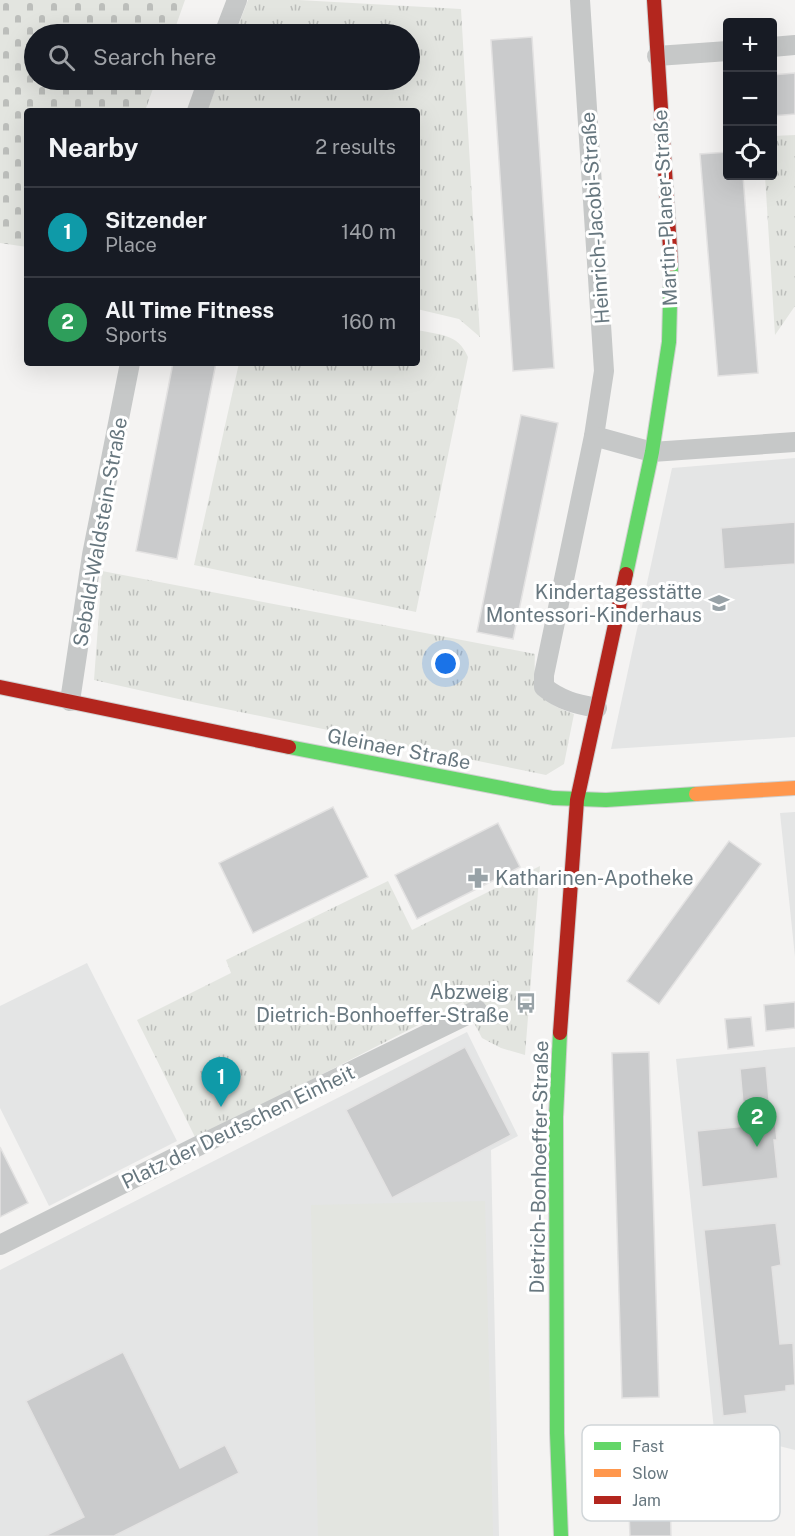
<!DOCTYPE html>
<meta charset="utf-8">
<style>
body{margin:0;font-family:"Public Sans",sans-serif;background:#20242c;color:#f1f3f6}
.controls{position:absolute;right:18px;top:18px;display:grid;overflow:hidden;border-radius:6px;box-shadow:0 6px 24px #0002}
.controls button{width:54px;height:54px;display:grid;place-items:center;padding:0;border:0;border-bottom:2px solid #363941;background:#171b24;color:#f1f3f6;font:30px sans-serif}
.you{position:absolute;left:446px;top:664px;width:21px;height:21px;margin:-15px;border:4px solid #fff;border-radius:50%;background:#1a73e8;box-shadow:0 0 0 9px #1a73e833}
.badge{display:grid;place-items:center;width:39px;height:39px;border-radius:50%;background:#8c9099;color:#fff;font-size:20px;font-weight:700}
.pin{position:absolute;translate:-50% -50px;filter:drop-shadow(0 2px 3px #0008)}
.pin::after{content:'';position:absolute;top:32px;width:21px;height:18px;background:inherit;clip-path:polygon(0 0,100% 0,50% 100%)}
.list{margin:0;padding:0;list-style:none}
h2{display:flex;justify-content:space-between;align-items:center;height:78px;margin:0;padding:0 24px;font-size:26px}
h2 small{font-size:20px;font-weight:400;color:#9ea1a6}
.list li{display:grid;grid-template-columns:39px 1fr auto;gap:18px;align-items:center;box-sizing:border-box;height:90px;padding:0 24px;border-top:2px solid #363941}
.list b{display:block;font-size:22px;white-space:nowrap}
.list p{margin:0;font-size:20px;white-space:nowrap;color:#9ea1a6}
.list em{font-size:20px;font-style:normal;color:#9ea1a6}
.icon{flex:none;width:33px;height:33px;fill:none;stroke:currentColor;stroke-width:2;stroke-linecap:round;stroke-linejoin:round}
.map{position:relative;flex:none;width:795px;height:1536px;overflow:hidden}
.search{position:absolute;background:#171b24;box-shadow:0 6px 24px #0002;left:24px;top:24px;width:396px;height:66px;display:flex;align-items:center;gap:15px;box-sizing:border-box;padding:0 21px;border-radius:33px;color:#9ea1a6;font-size:22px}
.panel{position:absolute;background:#171b24;box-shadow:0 6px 24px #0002;left:24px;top:108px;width:396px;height:258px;border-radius:6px}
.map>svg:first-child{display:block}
.built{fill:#e4e5e5}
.grass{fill:url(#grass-tufts)}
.cemetery{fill:url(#cemetery-stones)}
.garden{fill:#e3e5e0}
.building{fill:#cacbcc;stroke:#e3e2e2;stroke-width:1.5}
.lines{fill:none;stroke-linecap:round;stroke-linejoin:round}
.fast-casing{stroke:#d0d0d0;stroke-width:16}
.slow-casing{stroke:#d0d0d0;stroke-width:16}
.jam-casing{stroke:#d0d0d0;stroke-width:16}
.street{stroke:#c6c8c8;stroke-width:20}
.fast{stroke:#63d668;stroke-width:14}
.slow{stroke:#ff974d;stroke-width:14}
.jam{stroke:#b3261e;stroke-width:14}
.labels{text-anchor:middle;stroke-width:6;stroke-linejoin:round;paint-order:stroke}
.street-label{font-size:20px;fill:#67777f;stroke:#fff}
.poi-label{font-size:20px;fill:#67777f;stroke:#fff;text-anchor:end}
.key{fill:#fff;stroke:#d1d6d9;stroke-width:1.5}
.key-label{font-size:16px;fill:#67777f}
</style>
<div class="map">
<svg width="795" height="1536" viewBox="0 0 795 1536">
<defs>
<pattern id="grass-tufts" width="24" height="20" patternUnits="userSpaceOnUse" patternTransform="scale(1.5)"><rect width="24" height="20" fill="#e3e5e0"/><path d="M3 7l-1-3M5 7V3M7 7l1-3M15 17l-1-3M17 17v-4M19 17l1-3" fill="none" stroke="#bcbebb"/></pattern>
<pattern id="cemetery-stones" width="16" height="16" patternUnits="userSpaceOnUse" patternTransform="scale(1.5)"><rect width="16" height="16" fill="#e3e5e0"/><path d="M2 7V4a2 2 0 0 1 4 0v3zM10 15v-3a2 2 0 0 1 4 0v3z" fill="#bcbebb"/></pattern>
</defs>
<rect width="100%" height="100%" fill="#f4f3f2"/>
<g class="built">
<path d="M 795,458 L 795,737 L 611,749 L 672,468 Z"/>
<path d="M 795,812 L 795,957 L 780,813 Z"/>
<path d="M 87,963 L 177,1141 L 49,1206 L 0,1108 L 0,1006 Z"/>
<path d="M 467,1032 L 518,1136 L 491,1150 L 499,1536 L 0,1536 L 0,1270 Z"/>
<path d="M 795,1047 L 795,1450 L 714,1430 L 676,1059 Z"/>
</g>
<g class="grass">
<path d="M 248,0 L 298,0 L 461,9 L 480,337 L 459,319 L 417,309 L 417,111 L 207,111 L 219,80 L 410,80 L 410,34 L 235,34 Z"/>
<path d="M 795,135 L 795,306 L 775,335 L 765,176 L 772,176 L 773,136 Z"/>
<path d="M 417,330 C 439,335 458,333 468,357 L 416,612 L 194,565 L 239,363 L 417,363 Z"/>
<path d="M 102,571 L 535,654 C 533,690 539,702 574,714 L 564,764 L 546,775 L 192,702 L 94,680 Z"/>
<path d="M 540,866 L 525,1055 L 501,1048 L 482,1038 L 463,1002 L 196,1139 L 137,1020 L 231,973 L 226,960 L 388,881 L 412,930 Z"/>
</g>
<path class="cemetery" d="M 0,0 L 185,0 L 173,34 L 34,34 L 34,80 L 156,80 L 145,111 L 27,111 L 27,247 L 0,243 Z"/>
<path class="garden" d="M 485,1201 L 493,1536 L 318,1536 L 311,1205 Z"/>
<g class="building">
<path d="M 532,37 L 554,368 L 513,371 L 491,40 Z"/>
<path d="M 795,73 L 795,114 L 772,116 L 772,75 Z"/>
<path d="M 728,152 L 728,176 L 743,176 L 758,373 L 718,376 L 700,154 Z"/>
<path d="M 173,363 L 216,363 L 177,559 L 136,551 Z"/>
<path d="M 521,415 L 558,423 L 513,639 L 477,632 Z"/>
<path d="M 795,522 L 795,564 L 724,569 L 721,528 Z"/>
<path d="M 333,807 L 368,877 L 253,933 L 219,863 Z"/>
<path d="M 498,823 L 520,867 L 417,919 L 395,875 Z"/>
<path d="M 729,841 L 761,864 L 659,1004 L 627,981 Z"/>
<path d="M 795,1002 L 795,1028 L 766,1031 L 764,1005 Z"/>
<path d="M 751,1017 L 754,1046 L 728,1049 L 725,1019 Z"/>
<path d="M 465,1047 L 511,1135 L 392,1198 L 346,1110 Z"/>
<path d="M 649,1052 L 659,1397 L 622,1398 L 612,1053 Z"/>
<path d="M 766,1066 L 770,1111 L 774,1111 L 777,1140 L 774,1140 L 778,1178 L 702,1187 L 697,1131 L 745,1126 L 740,1069 Z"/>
<path d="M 0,1147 L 28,1203 L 0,1217 Z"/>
<path d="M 776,1223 L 781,1265 L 772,1267 L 780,1344 L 793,1343 L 795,1385 L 786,1386 L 786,1391 L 745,1396 L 747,1413 L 723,1416 L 704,1230 Z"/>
<path d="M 123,1352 L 180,1468 L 225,1445 L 239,1473 L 114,1536 L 45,1536 L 84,1517 L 26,1401 Z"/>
<path d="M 670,1487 L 671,1536 L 630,1536 L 628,1488 Z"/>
</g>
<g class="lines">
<g class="fast-casing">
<g id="fast">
<path d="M 626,574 L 652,452 L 669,342 L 671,264"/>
<path d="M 289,747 L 553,798 L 606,800 L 696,794"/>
<path d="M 560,1033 L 556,1117 L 557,1433 L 561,1536"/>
</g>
</g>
<g class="slow-casing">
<path id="slow" d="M 696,794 L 795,788"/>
</g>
<g class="jam-casing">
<g id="jam">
<path d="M 654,0 L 671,264"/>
<path d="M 0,687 L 289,747"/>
<path d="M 560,1033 L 577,800 L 626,574"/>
</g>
</g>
<g class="street">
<path d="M 580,0 L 604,371 L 594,436 L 652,452 L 795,442"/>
<path d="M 224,34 L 237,0"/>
<path d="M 772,47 L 795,45"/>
<path d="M 657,56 L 728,51"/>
<path d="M 197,111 L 208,80"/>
<path d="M 594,436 L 544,675 L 544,687 C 561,701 577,704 597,708"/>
<path d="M 70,701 L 92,555 L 130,363"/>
<path d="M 0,1245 L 194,1148 L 477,1010"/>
</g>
<use href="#fast" class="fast"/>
<use href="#slow" class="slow"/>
<use href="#jam" class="jam"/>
</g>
<defs>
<g id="school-bare" transform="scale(1.62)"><path d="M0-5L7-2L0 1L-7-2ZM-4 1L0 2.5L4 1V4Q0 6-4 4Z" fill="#98a2a7" stroke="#fff" stroke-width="2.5" paint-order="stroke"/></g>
<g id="pharmacy-bare" transform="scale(1.62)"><path d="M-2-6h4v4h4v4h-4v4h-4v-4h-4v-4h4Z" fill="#98a2a7" stroke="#fff" stroke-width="2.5" paint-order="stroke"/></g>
<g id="bus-bare" transform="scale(1.62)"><path d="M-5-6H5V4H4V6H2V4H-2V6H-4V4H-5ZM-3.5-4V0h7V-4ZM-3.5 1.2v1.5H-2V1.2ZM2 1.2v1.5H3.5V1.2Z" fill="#98a2a7" stroke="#fff" stroke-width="2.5" paint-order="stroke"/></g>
</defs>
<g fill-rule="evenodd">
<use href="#school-bare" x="719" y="603"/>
<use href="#pharmacy-bare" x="478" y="878"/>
<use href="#bus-bare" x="526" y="1003"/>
</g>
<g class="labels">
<g class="street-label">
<text transform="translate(665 208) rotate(-93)" y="7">Martin-Planer-Straße</text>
<text transform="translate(595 218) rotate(-94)" y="7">Heinrich-Jacobi-Straße</text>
<text transform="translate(100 532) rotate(-80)" y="7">Sebald-Waldstein-Straße</text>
<text transform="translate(399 749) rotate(11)" y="7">Gleinaer Straße</text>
<text transform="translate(238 1127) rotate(-26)" y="7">Platz der Deutschen Einheit</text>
<text transform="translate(539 1167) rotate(-89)" y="7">Dietrich-Bonhoeffer-Straße</text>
</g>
<g class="poi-label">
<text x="702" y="599">Kindertagesstätte<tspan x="702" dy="23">Montessori-Kinderhaus</tspan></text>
<text x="495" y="885" text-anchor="start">Katharinen-Apotheke</text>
<text x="509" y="999">Abzweig<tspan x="509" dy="23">Dietrich-Bonhoeffer-Straße</tspan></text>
</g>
</g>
<rect x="582" y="1425" width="198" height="96" rx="9" class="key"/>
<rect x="594" y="1442" width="27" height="8" fill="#63d668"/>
<rect x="594" y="1469" width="27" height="8" fill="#ff974d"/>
<rect x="594" y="1496" width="27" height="8" fill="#b3261e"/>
<g class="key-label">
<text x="632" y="1452">Fast</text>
<text x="632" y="1479">Slow</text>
<text x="632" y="1506">Jam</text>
</g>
</svg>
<div class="controls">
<button>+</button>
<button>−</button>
<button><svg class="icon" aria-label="locate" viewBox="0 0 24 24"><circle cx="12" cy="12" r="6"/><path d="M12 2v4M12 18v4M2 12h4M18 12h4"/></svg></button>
</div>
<div class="you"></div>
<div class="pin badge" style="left:221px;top:1107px;background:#0f9aa8">1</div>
<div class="pin badge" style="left:757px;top:1147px;background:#2e9e5b">2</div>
<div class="search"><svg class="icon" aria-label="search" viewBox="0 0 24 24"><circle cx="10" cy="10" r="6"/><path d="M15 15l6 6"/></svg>Search here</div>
<section class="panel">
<h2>Nearby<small>2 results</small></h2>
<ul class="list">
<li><span class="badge" style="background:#0f9aa8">1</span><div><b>Sitzender</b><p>Place</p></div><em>140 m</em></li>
<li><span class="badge" style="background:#2e9e5b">2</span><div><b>All Time Fitness</b><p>Sports</p></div><em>160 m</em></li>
</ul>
</section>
</div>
